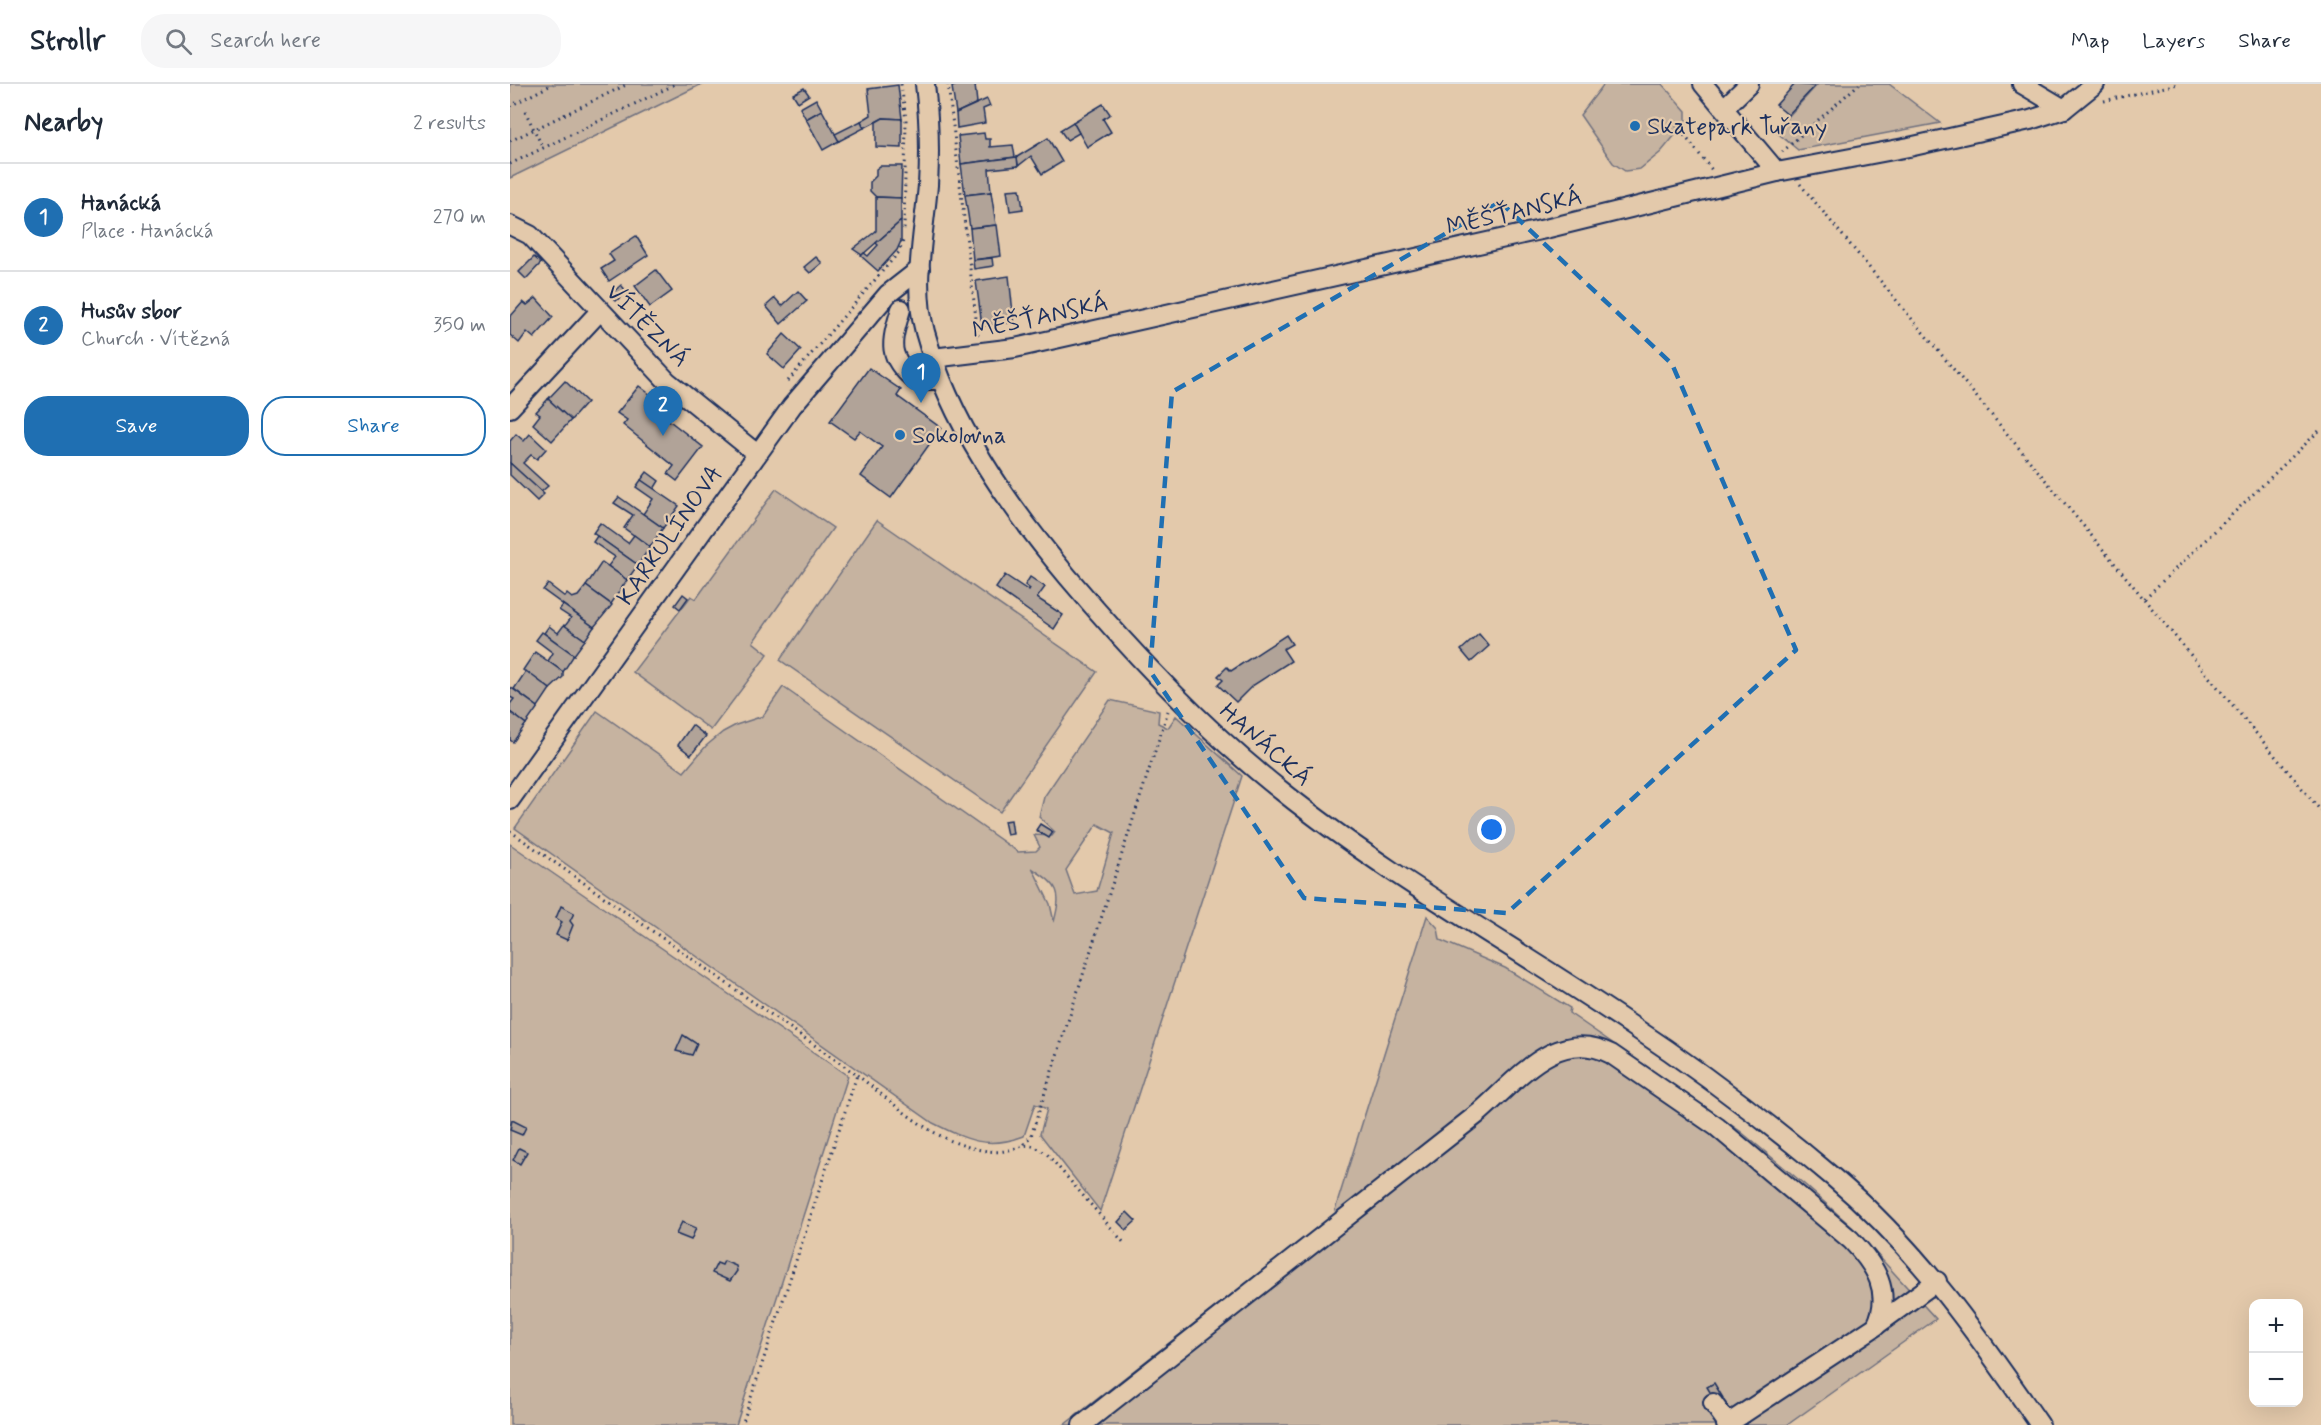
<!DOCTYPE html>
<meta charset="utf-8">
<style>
body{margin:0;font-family:Mynerve,sans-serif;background:#f6f6f7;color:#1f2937}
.controls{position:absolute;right:18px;bottom:18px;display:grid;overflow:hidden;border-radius:12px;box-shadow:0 6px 24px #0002}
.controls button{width:54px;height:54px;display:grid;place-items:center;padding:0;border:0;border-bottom:2px solid #e0e1e3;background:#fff;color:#1f2937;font:30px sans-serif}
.you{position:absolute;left:982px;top:746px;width:21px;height:21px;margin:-15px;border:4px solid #fff;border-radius:50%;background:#1a73e8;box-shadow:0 0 0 9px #1a73e833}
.badge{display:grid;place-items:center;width:39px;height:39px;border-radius:50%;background:#1f6fb2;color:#fff;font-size:20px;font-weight:700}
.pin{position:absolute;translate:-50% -50px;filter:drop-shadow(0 2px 3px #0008)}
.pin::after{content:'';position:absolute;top:32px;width:21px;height:18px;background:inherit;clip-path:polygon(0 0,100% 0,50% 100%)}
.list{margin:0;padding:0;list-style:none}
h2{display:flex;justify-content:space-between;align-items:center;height:78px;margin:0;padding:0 24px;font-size:26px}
h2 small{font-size:20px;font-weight:400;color:#747a83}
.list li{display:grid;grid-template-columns:39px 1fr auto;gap:18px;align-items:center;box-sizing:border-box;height:108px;padding:0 24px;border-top:2px solid #e0e1e3}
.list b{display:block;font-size:22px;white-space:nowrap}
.list p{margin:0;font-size:20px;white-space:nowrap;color:#747a83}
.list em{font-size:20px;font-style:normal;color:#747a83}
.actions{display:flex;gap:12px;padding:18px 24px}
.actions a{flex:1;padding:14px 0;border:2px solid #1f6fb2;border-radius:24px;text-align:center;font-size:21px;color:#1f6fb2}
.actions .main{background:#1f6fb2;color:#fff}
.icon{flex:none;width:33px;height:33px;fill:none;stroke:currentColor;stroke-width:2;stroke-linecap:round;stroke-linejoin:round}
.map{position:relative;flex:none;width:1811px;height:1341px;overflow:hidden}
header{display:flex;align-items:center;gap:36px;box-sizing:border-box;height:84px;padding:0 30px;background:#fff;border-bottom:2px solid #e0e1e3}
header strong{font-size:28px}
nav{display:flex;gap:33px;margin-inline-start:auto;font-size:21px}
.search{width:420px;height:54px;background:#f6f6f7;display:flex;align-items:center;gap:15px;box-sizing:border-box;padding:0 21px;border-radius:24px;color:#747a83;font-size:22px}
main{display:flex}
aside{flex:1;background:#fff}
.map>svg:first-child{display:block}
.green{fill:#c6b3a0;stroke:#70717f;stroke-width:1.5;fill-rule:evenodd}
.building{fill:#b1a398;stroke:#1b2f5e;stroke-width:1.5}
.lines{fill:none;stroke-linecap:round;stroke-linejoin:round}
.minor-casing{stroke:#1b2f5e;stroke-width:22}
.path{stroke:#1b2f5e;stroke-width:3;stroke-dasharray:1.5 4.5;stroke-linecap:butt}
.minor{stroke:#e3c9ab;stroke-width:18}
.marked{fill:none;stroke:#1f6fb2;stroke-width:4.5;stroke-dasharray:12 8;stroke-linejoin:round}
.poi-dot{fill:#1f6fb2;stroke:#e3c9ab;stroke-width:2}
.labels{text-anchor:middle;stroke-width:4.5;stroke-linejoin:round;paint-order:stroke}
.poi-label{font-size:24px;fill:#1b2f5e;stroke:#e3c9ab;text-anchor:start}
.street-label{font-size:24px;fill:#1b2f5e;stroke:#e3c9ab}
</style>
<header>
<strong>Strollr</strong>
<div class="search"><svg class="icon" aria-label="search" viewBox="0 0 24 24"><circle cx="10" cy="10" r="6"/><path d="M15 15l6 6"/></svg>Search here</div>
<nav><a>Map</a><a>Layers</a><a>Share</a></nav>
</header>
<main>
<aside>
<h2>Nearby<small>2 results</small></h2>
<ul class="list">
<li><span class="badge">1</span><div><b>Hanácká</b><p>Place · Hanácká</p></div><em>270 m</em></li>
<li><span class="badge">2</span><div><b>Husův sbor</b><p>Church · Vítězná</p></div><em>350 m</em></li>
</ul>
<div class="actions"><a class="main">Save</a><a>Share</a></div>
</aside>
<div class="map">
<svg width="1811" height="1341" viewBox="0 0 1811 1341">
<rect width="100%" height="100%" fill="#e3c9ab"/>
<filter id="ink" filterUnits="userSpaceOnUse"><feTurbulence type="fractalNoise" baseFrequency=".0167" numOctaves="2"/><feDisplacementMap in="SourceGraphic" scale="12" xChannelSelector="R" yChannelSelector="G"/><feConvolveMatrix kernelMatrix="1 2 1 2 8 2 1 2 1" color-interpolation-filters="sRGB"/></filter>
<g filter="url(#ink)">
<g class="green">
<path d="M 0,0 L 192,0 L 0,94 Z"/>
<path d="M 1094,0 L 1152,0 L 1176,27 L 1176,38 L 1151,68 L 1130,85 L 1115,87 L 1103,79 L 1070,31 Z"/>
<path d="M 1308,0 L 1379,0 L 1430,39 L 1288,66 L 1265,47 Z"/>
<path d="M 266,405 L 323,444 L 243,558 L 258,570 L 201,646 L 123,588 L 181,512 L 186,515 Z"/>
<path d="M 367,436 L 587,588 L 490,728 L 270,576 Z"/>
<path d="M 273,603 L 508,768 L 526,767 L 530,763 L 524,751 L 542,752 L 545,748 L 529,733 L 534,713 L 600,616 L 649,627 L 648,639 L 658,644 L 666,632 L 732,692 L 590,1127 L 530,1050 L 537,1025 L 525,1020 L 514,1052 C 477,1066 457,1056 423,1039 L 5,744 L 87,627 L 174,688 L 196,662 L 213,648 L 226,641 L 253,632 ZM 587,740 L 604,749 L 587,807 L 565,811 L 556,786 ZM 523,785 C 549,802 552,807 544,838 L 540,820 Z"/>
<path d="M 0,760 L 338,992 L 226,1341 L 0,1341 Z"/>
<path d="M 917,832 L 928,844 L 930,856 L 995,884 L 1060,924 L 1059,929 L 1230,1047 L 1294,1100 L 1342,1143 L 1426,1235 L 1277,1341 L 554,1341 L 826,1129 L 825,1126 Z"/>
</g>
<g class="building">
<path d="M 449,0 L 468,0 L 465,1 L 467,19 L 446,29 L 442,3 Z"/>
<path d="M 1285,0 L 1305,2 L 1278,31 L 1266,21 Z"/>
<path d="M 388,1 L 392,35 L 373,34 L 354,44 L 351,37 L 361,31 L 358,5 Z"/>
<path d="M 294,4 L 299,11 L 288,18 L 283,10 Z"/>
<path d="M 306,15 L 312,26 L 296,35 L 290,24 Z"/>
<path d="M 477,15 L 480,22 L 473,25 L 475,39 L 447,44 L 446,29 Z"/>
<path d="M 593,20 L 600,30 L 593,35 L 601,48 L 577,63 L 563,38 Z"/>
<path d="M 312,26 L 329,57 L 313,66 L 296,35 Z"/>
<path d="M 373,34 L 392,35 L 392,64 L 366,63 L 366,38 Z"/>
<path d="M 351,37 L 354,44 L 329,57 L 325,50 Z"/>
<path d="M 563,38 L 569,49 L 557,56 L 550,46 Z"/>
<path d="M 474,49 L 475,55 L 480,55 L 480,63 L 503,61 L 505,73 L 451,80 L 448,52 Z"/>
<path d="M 538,54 L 552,78 L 532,90 L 521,72 L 508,82 L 507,73 Z"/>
<path d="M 507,73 L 508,82 L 479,85 L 481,108 L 455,111 L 451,80 Z"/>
<path d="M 370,82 L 392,82 L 391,114 L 366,113 L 360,107 L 360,98 L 366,92 L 366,85 Z"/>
<path d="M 510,105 L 513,125 L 500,127 L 497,106 Z"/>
<path d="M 481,108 L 486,141 L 460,144 L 455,111 Z"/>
<path d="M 366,113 L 391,114 L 391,137 L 352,171 L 343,165 L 366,147 Z"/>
<path d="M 391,137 L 391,157 L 387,166 L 368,187 L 351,172 L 354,169 L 358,172 L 368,161 L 366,159 Z"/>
<path d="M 487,141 L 491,172 L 463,176 L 460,144 Z"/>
<path d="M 126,152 L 138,171 L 99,197 L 91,185 L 104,177 L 99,170 Z"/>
<path d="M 24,173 L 31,179 L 16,195 L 9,188 Z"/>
<path d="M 306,173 L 312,179 L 300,189 L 294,183 Z"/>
<path d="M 482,174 L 483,182 L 464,185 L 463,176 Z"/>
<path d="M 146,186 L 162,207 L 140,223 L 125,202 Z"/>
<path d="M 499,192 L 504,238 L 472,242 L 466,197 Z"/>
<path d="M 111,201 L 117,208 L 106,217 L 100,211 Z"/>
<path d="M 288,207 L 297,217 L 271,240 L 256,222 L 265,214 L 272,222 Z"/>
<path d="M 26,214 L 43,233 L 24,254 L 17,248 L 9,259 L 0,251 L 0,233 L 13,218 L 17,221 Z"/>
<path d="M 274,250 L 291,266 L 274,285 L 257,270 Z"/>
<path d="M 359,284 L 391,306 L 387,312 L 431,344 L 381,414 L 351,392 L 372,363 L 350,347 L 344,354 L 320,337 Z"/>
<path d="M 55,297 L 77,318 L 61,336 L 38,315 Z"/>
<path d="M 129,302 L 153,320 L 147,327 L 193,363 L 167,397 L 158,390 L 164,382 L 113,341 L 117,336 L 107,329 Z"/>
<path d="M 38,315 L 61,336 L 42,357 L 23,340 L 30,331 L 26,328 Z"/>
<path d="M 6,350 L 14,357 L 20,350 L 36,365 L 27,375 L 21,371 L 13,379 L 38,402 L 31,408 L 0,379 L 0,357 Z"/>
<path d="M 0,379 L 34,410 L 27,417 L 0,391 Z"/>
<path d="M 137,388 L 149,397 L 144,405 L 131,396 Z"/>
<path d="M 131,396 L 169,422 L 153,444 L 133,430 L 143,415 L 126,403 Z"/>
<path d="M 109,413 L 153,444 L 140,463 L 114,444 L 123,431 L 104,419 Z"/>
<path d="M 90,439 L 118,459 L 124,451 L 140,463 L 128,481 L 83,449 Z"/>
<path d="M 87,452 L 128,481 L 117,496 L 98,482 L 105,473 L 83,458 Z"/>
<path d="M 92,478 L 117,496 L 101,520 L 76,502 Z"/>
<path d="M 495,491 L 519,507 L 520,505 L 515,501 L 520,493 L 535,503 L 527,514 L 553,531 L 544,545 L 486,504 Z"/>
<path d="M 38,500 L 55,513 L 57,510 L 62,514 L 68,512 L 76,502 L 102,521 L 84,543 L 33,506 Z"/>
<path d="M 173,510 L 178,514 L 170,525 L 165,521 Z"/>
<path d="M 53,521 L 84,543 L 75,556 L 55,542 L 61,534 L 49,526 Z"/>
<path d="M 54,541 L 75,556 L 64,571 L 34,549 L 39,542 L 48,549 Z"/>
<path d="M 32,548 L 64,571 L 53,588 L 38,577 L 43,569 L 26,556 Z"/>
<path d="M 969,550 L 979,562 L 961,578 L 951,566 Z"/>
<path d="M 776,551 L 782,560 L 773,565 L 781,577 L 742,602 L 726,618 L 708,601 L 713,596 L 708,592 L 717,583 L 721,587 Z"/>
<path d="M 25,568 L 53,588 L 53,593 L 40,605 L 13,586 Z"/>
<path d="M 16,587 L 40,605 L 28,623 L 4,605 Z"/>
<path d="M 0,603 L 28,623 L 16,640 L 0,628 L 0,620 L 4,615 L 0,613 Z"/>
<path d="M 0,628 L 16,640 L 3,658 L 0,656 Z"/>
<path d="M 182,641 L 196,652 L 181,671 L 168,661 Z"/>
<path d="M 501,736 L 503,750 L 497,751 L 494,737 Z"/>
<path d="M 530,740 L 543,748 L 539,754 L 526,746 Z"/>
<path d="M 51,822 L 64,829 L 60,837 L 63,841 L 57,856 L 46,851 L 52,838 L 46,834 Z"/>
<path d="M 173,951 L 187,960 L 182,971 L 166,967 Z"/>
<path d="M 2,1036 L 16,1043 L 12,1051 L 0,1046 Z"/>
<path d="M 9,1064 L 17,1068 L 10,1080 L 3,1076 Z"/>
<path d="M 617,1128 L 626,1137 L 616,1146 L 608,1138 Z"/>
<path d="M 172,1138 L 186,1144 L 181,1156 L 166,1150 Z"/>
<path d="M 214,1177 L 226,1182 L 227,1187 L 220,1197 L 202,1189 L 207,1179 L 212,1181 Z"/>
<path d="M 1204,1299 L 1213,1314 L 1206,1318 L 1197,1303 Z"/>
</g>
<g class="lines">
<g class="minor-casing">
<g id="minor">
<path d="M 415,0 C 419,34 420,67 418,101 C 414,150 402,200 415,248 C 440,339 498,421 558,493 C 623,570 694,646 773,708 C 881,794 1004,862 1118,939 C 1189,986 1259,1039 1324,1094 C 1408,1165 1468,1251 1530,1341"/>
<path d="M 1193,0 L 1267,88"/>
<path d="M 1512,0 L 1554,25"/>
<path d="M 1214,24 L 1239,0"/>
<path d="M 0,141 L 20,151 L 157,297 L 247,370"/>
<path d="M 391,225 C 381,259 376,272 405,296 L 431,296"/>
<path d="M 423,274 L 505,264 L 1035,145 L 1267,88 L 1399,63 L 1520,36 L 1554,25 L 1585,0"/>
<path d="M 0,324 L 89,228"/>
<path d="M 0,716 L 282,322 L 378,210 L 410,185"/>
<path d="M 1368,1240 L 1427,1197"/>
<path d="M 1203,1319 L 1218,1340"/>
<path d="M 572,1341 L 970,1028 C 1008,995 1047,942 1101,970 L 1207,1043 L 1341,1156 C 1365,1181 1383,1208 1366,1242 L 1216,1341"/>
</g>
</g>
<g class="path">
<path d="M 391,0 L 396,36 L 394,148"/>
<path d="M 438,0 L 468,251"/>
<path d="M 1594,17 L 1668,0"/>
<path d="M 0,22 L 43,0"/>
<path d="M 15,27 L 33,64"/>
<path d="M 1163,37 L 1202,86"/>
<path d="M 0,57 L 118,0"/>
<path d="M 1272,68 L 1349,0"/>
<path d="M 0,80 L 166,0"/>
<path d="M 1290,100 L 1634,515 L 1811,345"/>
<path d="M 278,297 L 389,168 L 393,157"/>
<path d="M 1634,515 L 1811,727"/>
<path d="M 0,747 L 347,991 L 232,1341"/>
<path d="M 347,991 C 381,1017 417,1052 459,1063 C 469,1066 484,1069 495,1067 C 517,1062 516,1056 537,1070 L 615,1160"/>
<path d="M 514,1060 L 521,1052 L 658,627"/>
</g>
<use href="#minor" class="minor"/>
</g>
</g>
<path class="marked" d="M 990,118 L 1162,280 L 1286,566 L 997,829 L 794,814 L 640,587 L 662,308 Z"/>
<g class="poi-dot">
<circle cx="1125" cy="42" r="6"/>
<circle cx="390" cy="351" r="6"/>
</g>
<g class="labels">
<g class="poi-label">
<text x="1137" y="50">Skatepark Tuřany</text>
<text x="402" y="359">Sokolovna</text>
</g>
<g class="street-label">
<text transform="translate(1004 127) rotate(-13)" y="8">MĚŠŤANSKÁ</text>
<text transform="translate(530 232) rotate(-12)" y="8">MĚŠŤANSKÁ</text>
<text transform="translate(138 241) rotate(45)" y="8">VÍTĚZNÁ</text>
<text transform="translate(159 451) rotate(-55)" y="8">KARKULÍNOVA</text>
<text transform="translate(756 660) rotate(41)" y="8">HANÁCKÁ</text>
</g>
</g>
</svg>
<div class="controls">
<button>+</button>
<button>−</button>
</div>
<div class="you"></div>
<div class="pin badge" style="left:411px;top:319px">1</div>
<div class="pin badge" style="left:153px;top:352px">2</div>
</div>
</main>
